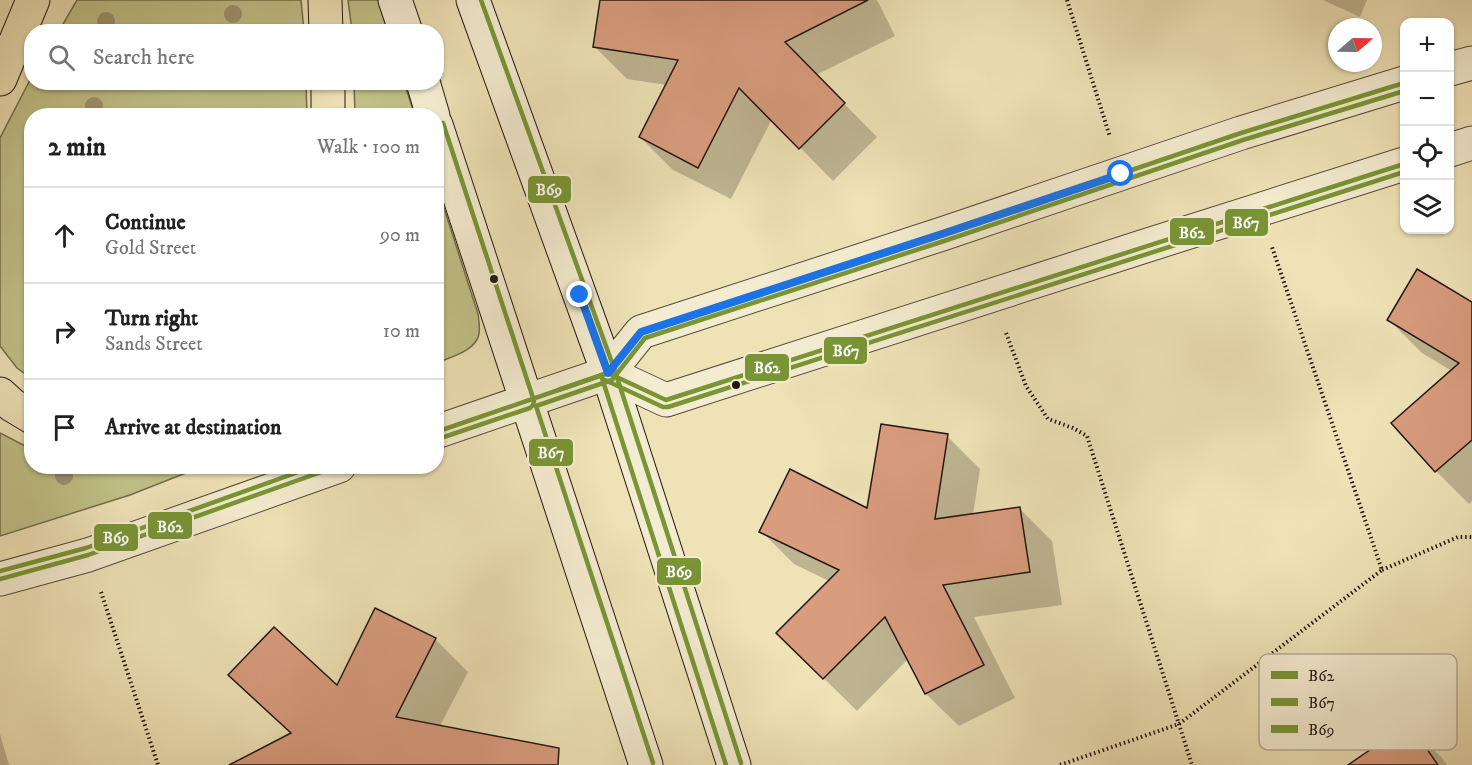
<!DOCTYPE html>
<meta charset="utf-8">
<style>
body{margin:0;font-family:"IM FELL DW Pica",serif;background:#f2f2f2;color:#202124}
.controls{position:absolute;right:18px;top:18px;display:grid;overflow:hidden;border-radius:12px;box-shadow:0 2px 4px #0004}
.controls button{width:54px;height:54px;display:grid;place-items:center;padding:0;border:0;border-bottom:2px solid #e0e0e0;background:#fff;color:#202124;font:30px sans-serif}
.compass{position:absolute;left:1328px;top:18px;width:54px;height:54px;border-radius:50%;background:#fff;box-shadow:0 2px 4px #0004;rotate:70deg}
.stop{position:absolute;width:18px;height:18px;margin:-14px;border:4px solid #1a73e8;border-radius:50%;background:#fff}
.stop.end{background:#1a73e8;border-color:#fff;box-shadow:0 2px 6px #0008}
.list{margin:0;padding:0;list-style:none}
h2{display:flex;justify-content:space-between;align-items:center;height:78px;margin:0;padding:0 24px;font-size:26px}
h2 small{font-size:20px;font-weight:400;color:#757577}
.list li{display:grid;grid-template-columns:39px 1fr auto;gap:18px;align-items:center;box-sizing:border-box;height:96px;padding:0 24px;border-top:2px solid #e0e0e0}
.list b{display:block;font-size:22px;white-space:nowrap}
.list p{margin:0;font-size:20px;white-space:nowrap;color:#757577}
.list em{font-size:20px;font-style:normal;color:#757577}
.icon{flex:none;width:33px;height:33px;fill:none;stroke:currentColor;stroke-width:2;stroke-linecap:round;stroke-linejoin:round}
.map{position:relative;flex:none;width:1472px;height:765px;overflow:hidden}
.search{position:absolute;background:#fff;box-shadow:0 2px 4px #0004;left:24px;top:24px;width:420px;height:66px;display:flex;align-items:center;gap:15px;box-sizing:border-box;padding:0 21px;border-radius:24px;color:#757577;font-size:22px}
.panel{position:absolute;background:#fff;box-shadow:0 2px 4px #0004;left:24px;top:108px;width:420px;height:366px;border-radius:24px}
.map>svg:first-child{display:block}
.green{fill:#c1c188;stroke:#726c4c;stroke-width:1.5}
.shadow{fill:#0003}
.building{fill:#d89c7e;stroke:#221711;stroke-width:1.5}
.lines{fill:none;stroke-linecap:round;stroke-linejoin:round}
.street-casing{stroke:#554a3a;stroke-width:35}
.secondary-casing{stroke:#221711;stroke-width:35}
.highway-casing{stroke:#221711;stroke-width:35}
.path{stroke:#221711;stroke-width:4;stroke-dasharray:1.5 3;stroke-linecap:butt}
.street{stroke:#f4ecd0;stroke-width:33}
.secondary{stroke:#f4ecd0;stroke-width:33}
.highway{stroke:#eee2b6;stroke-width:33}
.bus-1-casing{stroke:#f4ecd0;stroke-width:9}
.bus-2-casing{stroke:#f4ecd0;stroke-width:9}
.bus-3-casing{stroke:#f4ecd0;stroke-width:9}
.bus-1{stroke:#799534;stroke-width:4.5}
.bus-2{stroke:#799534;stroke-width:4.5}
.bus-3{stroke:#799534;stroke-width:4.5}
.tree{fill:#9d9372}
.route{stroke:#1a73e8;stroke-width:8}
.bus-dot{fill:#221711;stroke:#f4ecd0;stroke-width:2}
.key{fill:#f4ecd0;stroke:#b5ac97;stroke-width:1.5}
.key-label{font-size:16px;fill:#221711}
.line-badge{stroke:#f4ecd0;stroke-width:2}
.badge-label{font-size:16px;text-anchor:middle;font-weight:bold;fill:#fff}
</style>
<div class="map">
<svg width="1472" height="765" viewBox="0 0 1472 765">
<rect width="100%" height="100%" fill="#eee2b6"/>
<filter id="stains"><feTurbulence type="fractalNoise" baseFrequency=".00333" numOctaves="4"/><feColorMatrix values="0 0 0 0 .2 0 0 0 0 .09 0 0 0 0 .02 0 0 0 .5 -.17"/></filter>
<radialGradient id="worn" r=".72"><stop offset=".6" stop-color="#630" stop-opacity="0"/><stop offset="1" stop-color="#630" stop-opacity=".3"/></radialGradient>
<g class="green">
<path d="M 77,0 L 301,0 L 304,31 L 59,31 Z"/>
<path d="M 348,0 L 378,0 L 388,31 L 352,31 Z"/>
<path d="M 31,78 L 32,82 L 306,83 L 307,116 L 32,116 L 31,378 L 17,368 L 0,346 L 0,138 Z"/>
<path d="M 354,83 L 404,83 L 415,115 L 355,115 Z"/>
<path d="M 436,183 L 478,314 C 479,320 480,327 479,334 C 476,351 450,357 437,363 Z"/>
<path d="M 0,433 L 31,449 L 32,466 L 91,466 L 106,469 L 137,466 L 201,467 L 130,495 L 0,536 Z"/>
</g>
<g class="shadow">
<path d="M 601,0 L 877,0 L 895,36 L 816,75 L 877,137 L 833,181 L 772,119 L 731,199 L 673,170 L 640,137 L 667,85 L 627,79 L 594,46 Z"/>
<path d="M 1323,0 L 1367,0 L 1360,17 Z"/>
<path d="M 1472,303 L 1472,501 L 1469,504 L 1436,471 L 1393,423 L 1452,371 L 1422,353 L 1389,320 Z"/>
<path d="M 947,436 L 980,469 L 973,515 L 1019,508 L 1052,541 L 1062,605 L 974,617 L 1015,698 L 959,726 L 926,694 L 908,659 L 857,711 L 778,633 L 829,581 L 794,564 L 761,531 L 868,510 Z"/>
<path d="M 435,639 L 468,672 L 440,726 L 538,745 L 558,765 L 233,765 L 292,735 L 230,675 L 337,688 Z"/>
<path d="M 1409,725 L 1442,758 L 1447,765 L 1358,765 Z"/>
<path d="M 0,734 L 9,765 L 0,765 Z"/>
</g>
<g class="building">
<path d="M 600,0 L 868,0 L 785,42 L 845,103 L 799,149 L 739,88 L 698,168 L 639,137 L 678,60 L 593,47 Z"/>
<path d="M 1417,269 L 1472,302 L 1472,440 L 1435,472 L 1391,423 L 1459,363 L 1387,320 Z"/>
<path d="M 881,424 L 948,434 L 935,519 L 1020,507 L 1030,572 L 943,585 L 984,665 L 925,694 L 885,617 L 823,679 L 776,633 L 839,570 L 759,532 L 790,469 L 867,508 Z"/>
<path d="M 375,608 L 436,638 L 396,717 L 559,748 L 558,765 L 229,765 L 291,733 L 228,675 L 274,627 L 337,685 Z"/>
<path d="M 1409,723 L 1438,765 L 1348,765 Z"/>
</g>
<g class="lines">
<g class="street-casing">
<g id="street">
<path d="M 1450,69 L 1472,63"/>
<path d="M 1450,150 L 1472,143"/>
<path d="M 608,373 L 666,400 L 1145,246 L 1404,164"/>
<path d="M 436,432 L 608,373 L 641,332 L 942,234 L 1241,133 L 1404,83"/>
<path d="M 0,579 L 88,555 L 339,466"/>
</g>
</g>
<g class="secondary-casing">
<g id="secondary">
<path d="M 395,0 L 406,32"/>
<path d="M 473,0 L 608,373 L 734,765"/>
<path d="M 423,82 L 433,116"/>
<path d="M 436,125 L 646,765"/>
</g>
</g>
<g class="highway-casing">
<g id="highway">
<path d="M 325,0 L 326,32"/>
<path d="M 0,79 L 33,0"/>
<path d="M 328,116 L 328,82"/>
<path d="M 0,394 L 12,405 L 32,417"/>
</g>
</g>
<g class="path">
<path d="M 1067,0 L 1110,137"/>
<path d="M 1006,333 L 1026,386 L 1048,419 L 1073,428 L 1087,436 L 1192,765"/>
<path d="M 1382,570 L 1458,537 L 1472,537"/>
<path d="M 101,592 L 158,765"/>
<path d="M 1060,765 L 1179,724 L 1382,570 L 1272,247"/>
</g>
<use href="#street" class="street"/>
<use href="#secondary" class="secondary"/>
<use href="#highway" class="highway"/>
<g class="bus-1-casing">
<g id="bus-1">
<path d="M 558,390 L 608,373 L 666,400 L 1404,164"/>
<path d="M 436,432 L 608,373 L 641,332 L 942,234 L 1241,133 L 1404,83"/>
<path d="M 0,579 L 88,555 L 338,466"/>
</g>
</g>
<g class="bus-2-casing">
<g id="bus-2">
<path d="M 601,375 L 726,765"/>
<path d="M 605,380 L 663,407 L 668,407 L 1404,172"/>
<path d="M 653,763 L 536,406 L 612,380 L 645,338 L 944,241 L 1243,140 L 1404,91"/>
</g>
</g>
<g class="bus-3-casing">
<g id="bus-3">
<path d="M 481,0 L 615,371 L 741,763"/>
<path d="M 438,439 L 530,408 L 533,405 L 534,401 L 443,123"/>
<path d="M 0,571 L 86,548 L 315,466"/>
</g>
</g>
<use href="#bus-1" class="bus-1"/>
<use href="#bus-2" class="bus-2"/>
<use href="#bus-3" class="bus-3"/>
</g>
<g class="tree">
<circle cx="233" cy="14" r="9"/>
<circle cx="106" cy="21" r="9"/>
<circle cx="94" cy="106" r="9"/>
<circle cx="64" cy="476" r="9"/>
</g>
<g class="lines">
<path class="route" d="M 580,295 L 608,373 L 641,332 L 942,234 L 1121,174"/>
</g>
<g class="bus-dot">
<circle cx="494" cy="279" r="5"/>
<circle cx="736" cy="385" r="5"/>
</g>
<rect x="1259" y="654" width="198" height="96" rx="9" class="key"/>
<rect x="1271" y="671" width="27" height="8" fill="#799534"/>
<rect x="1271" y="698" width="27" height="8" fill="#799534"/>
<rect x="1271" y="725" width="27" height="8" fill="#799534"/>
<g class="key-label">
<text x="1308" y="681">B62</text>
<text x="1308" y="708">B67</text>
<text x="1308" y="735">B69</text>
</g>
<g class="line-badge">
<rect x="527" y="175" width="45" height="29" rx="6" fill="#799534"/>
<rect x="1224" y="208" width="45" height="29" rx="6" fill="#799534"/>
<rect x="1169" y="217" width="46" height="29" rx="6" fill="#799534"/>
<rect x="823" y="336" width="45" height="29" rx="6" fill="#799534"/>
<rect x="744" y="353" width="46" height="29" rx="6" fill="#799534"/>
<rect x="528" y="438" width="46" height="29" rx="6" fill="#799534"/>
<rect x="147" y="511" width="46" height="29" rx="6" fill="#799534"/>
<rect x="93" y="523" width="46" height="29" rx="6" fill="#799534"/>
<rect x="656" y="557" width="46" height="29" rx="6" fill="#799534"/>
</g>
<g class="badge-label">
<text x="549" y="195">B69</text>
<text x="1246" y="228">B67</text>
<text x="1192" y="238">B62</text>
<text x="846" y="356">B67</text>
<text x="767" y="373">B62</text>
<text x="551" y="458">B67</text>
<text x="170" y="532">B62</text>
<text x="116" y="543">B69</text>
<text x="679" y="577">B69</text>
</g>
<rect width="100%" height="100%" filter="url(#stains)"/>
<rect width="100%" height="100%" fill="url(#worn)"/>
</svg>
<div class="controls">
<button>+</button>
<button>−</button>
<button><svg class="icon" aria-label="locate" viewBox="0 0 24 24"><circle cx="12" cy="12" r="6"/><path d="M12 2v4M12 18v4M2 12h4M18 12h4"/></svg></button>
<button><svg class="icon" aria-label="layers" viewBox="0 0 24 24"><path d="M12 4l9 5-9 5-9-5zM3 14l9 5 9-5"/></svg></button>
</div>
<svg class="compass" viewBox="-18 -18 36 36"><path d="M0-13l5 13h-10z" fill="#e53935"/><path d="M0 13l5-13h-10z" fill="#757577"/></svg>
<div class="stop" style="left:1121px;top:174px"></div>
<div class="stop end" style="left:580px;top:295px"></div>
<div class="search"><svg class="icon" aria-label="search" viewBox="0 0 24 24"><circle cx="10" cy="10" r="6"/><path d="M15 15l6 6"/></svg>Search here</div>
<section class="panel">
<h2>2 min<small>Walk · 100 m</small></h2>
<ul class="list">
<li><svg class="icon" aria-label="ahead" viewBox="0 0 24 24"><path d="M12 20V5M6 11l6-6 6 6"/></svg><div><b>Continue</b><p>Gold Street</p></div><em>90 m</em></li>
<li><svg class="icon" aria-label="right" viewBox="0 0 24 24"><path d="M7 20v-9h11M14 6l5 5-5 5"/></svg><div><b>Turn right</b><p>Sands Street</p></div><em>10 m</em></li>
<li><svg class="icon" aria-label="arrive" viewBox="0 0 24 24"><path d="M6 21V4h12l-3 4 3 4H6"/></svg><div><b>Arrive at destination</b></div></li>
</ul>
</section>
</div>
